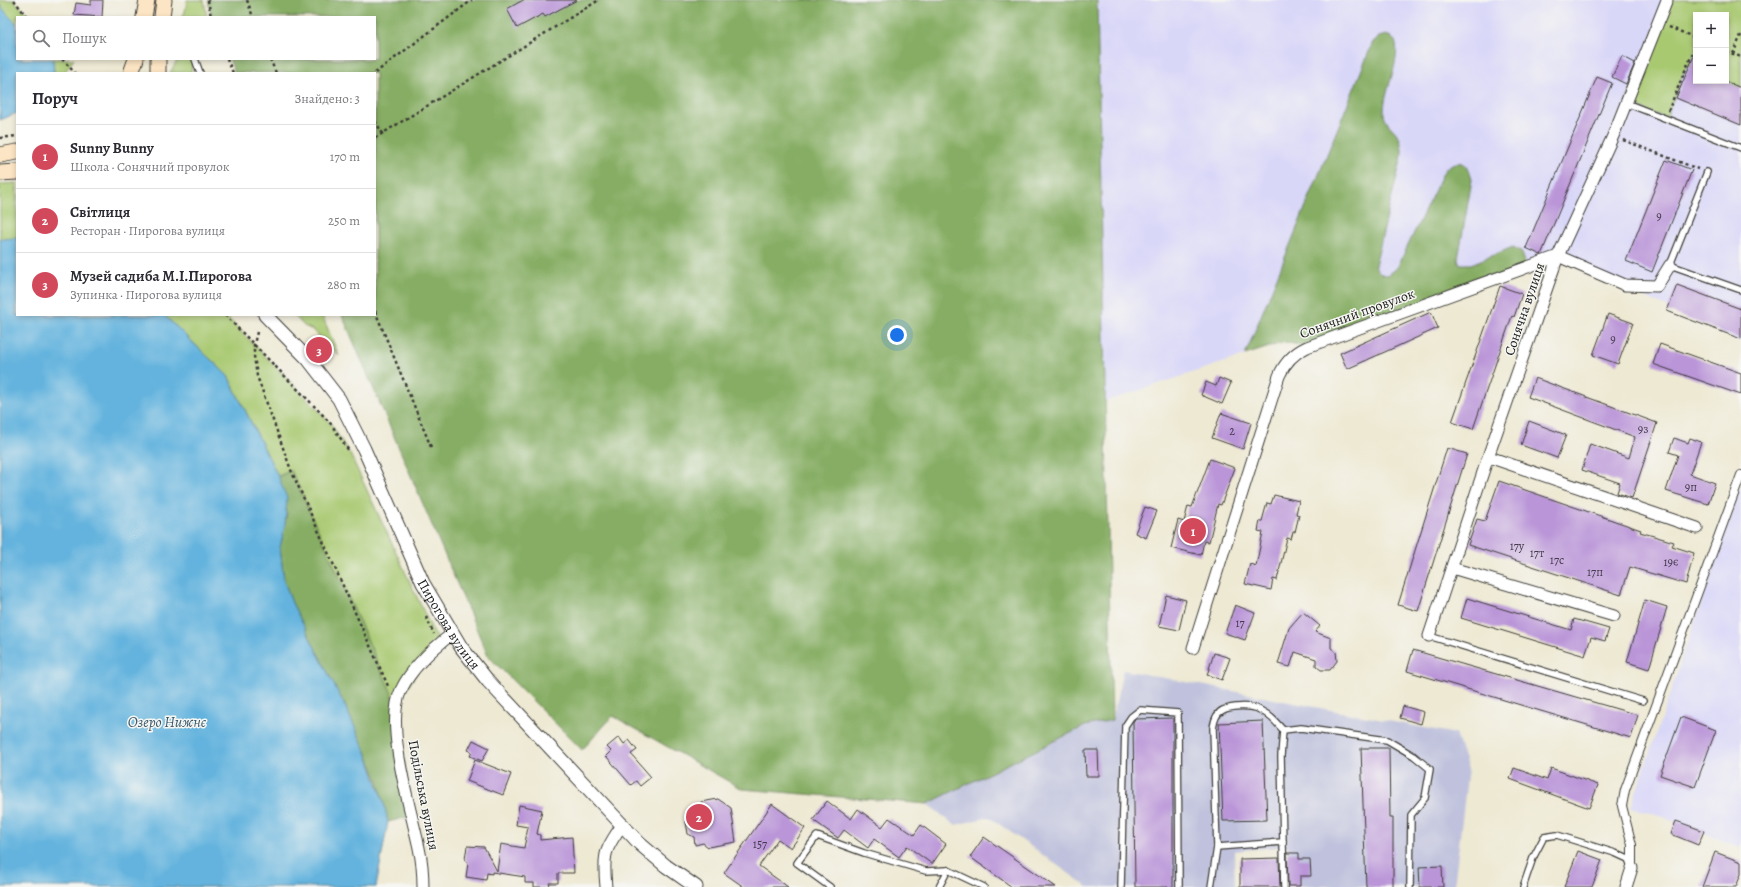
<!DOCTYPE html>
<html lang="uk">
<meta charset="utf-8">
<style>
body{margin:0;font-family:Alegreya,serif;background:#f7f7f7;color:#2b2b33}
.controls{position:absolute;right:12px;top:12px;display:grid;overflow:hidden;border-radius:0px;box-shadow:0 2px 6px #0003}
.controls button{width:36px;height:36px;display:grid;place-items:center;padding:0;border:0;border-bottom:1px solid #e1e1e2;background:#fff;color:#2b2b33;font:20px sans-serif}
.you{position:absolute;left:897px;top:335px;width:14px;height:14px;margin:-10px;border:3px solid #fff;border-radius:50%;background:#1a73e8;box-shadow:0 0 0 6px #1a73e833}
.badge{display:grid;place-items:center;width:26px;height:26px;border-radius:50%;background:#d1495b;color:#fff;font-size:13px;font-weight:700}
.pin{position:absolute;translate:-50% -50%;border:2px solid #fff;box-shadow:0 1px 4px #0006}
.list{margin:0;padding:0;list-style:none}
h2{display:flex;justify-content:space-between;align-items:center;height:52px;margin:0;padding:0 16px;font-size:17px}
h2 small{font-size:13px;font-weight:400;color:#7c7c81}
.list li{display:grid;grid-template-columns:26px 1fr auto;gap:12px;align-items:center;box-sizing:border-box;height:64px;padding:0 16px;border-top:1px solid #e1e1e2}
.list b{display:block;font-size:15px;white-space:nowrap}
.list p{margin:0;font-size:13px;white-space:nowrap;color:#7c7c81}
.list em{font-size:13px;font-style:normal;color:#7c7c81}
.icon{flex:none;width:22px;height:22px;fill:none;stroke:currentColor;stroke-width:2;stroke-linecap:round;stroke-linejoin:round}
.map{position:relative;flex:none;width:1741px;height:887px;overflow:hidden}
.search{position:absolute;background:#fff;box-shadow:0 2px 6px #0003;left:16px;top:16px;width:360px;height:44px;display:flex;align-items:center;gap:10px;box-sizing:border-box;padding:0 14px;border-radius:0px;color:#7c7c81;font-size:15px}
.panel{position:absolute;background:#fff;box-shadow:0 2px 6px #0003;left:16px;top:72px;width:360px;height:244px;border-radius:0px}
.map>svg:first-child{display:block}
.built{fill:#d9d7f8;fill-rule:evenodd}
.industrial{fill:#c0c2dd}
.green{fill:#a9c971;stroke:#627246}
.forest{fill:#86ad63;stroke:#516440}
.water{fill:#64b3de;stroke:#40687d}
.building{fill:#ba95d8}
.lines{fill:none;stroke-linecap:round;stroke-linejoin:round}
.service-casing{stroke:#3c3b37;stroke-width:8}
.pedestrian-casing{stroke:#3c3b37;stroke-width:10}
.minor-casing{stroke:#3c3b37;stroke-width:13}
.tertiary-casing{stroke:#3c3b37;stroke-width:15}
.secondary-casing{stroke:#3c3b37;stroke-width:17}
.path{stroke:#3c3b37;stroke-width:2.5;stroke-dasharray:3 3;stroke-linecap:butt}
.service{stroke:#fff;stroke-width:5.5}
.pedestrian{stroke:#fff;stroke-width:8}
.minor{stroke:#fff;stroke-width:11}
.tertiary{stroke:#fff;stroke-width:13}
.secondary{stroke:#fce5c4;stroke-width:15}
.labels{text-anchor:middle;stroke-width:3;stroke-linejoin:round;paint-order:stroke}
.number-label{font-size:12px;fill:#443a4b}
.street-label{font-size:14px;fill:#1c1c1c;stroke:#f6f6f2}
.water-label{font-size:15px;font-style:italic;fill:#39586a;stroke:#f6f6f2}
</style>
<div class="map">
<svg width="1741" height="887" viewBox="0 0 1741 887">
<rect width="100%" height="100%" fill="#f6f6f2"/>
<filter id="ink" filterUnits="userSpaceOnUse"><feTurbulence type="fractalNoise" baseFrequency=".025" numOctaves="2"/><feDisplacementMap in="SourceGraphic" scale="8" xChannelSelector="R" yChannelSelector="G"/><feConvolveMatrix kernelMatrix="1 2 1 2 8 2 1 2 1" color-interpolation-filters="sRGB"/></filter>
<filter id="wash" filterUnits="userSpaceOnUse"><feTurbulence type="fractalNoise" baseFrequency=".012" numOctaves="4" result="noise"/><feDisplacementMap in="SourceGraphic" scale="16" xChannelSelector="R" yChannelSelector="G"/><feGaussianBlur stdDeviation="0.9" result="paint"/><feColorMatrix in="noise" values="0 0 0 0 0 0 0 0 0 0 0 0 0 0 0 0 0 1.4 0 .05"/><feComposite in="paint" operator="in"/></filter>
<g filter="url(#wash)">
<rect width="100%" height="100%" fill="#eee9d3"/>
<g class="built">
<path d="M 1097,0 L 1741,0 L 1741,342 L 1558,256 L 1307,347 L 1285,342 L 1104,402 ZM 1696,15 L 1726,15 L 1726,81 L 1696,81 Z"/>
<path d="M 1741,486 L 1741,848 L 1676,821 L 1631,807 Z"/>
</g>
<path class="industrial" d="M 1123,670 L 1456,734 L 1468,769 L 1454,887 L 1284,886 L 1288,846 L 1234,851 L 1235,887 L 1236,887 L 1088,887 L 989,817 L 955,825 L 927,804 L 1085,726 L 1112,720 Z"/>
<g class="green">
<path d="M 0,0 L 14,0 L 30,17 L 17,17 L 17,24 C 10,18 0,10 0,0 Z"/>
<path d="M 187,0 L 204,0 L 207,17 L 182,17 L 185,12 Z"/>
<path d="M 1667,0 L 1741,0 L 1741,88 L 1725,81 L 1726,15 L 1696,15 L 1696,69 L 1687,65 L 1666,118 L 1626,103 Z"/>
<path d="M 53,59 L 74,59 L 64,73 L 54,73 Z"/>
<path d="M 185,59 L 193,59 L 191,73 L 170,73 L 176,62 Z"/>
<path d="M 17,183 L 17,238 L 0,239 L 0,184 Z"/>
<path d="M 164,315 L 225,315 L 321,413 L 331,424 L 350,454 L 439,644 L 427,656 L 397,705 L 291,471 L 278,476 L 228,376 Z"/>
<path d="M 294,315 L 322,315 L 339,356 L 313,330 L 304,326 Z"/>
</g>
<g class="forest">
<path d="M 208,0 L 1097,0 L 1112,720 L 1085,726 L 927,804 L 742,789 L 613,716 L 582,750 L 488,656 L 342,315 L 375,315 L 375,73 L 235,73 L 229,59 L 375,59 L 375,17 L 211,17 Z"/>
<path d="M 1386,35 L 1391,37 L 1395,41 C 1402,58 1384,91 1384,111 C 1383,123 1394,128 1399,137 C 1402,143 1402,150 1402,156 L 1375,265 C 1378,272 1380,275 1388,275 L 1397,268 L 1445,169 C 1459,158 1469,161 1472,180 L 1458,259 L 1460,264 L 1471,264 L 1513,247 L 1521,251 L 1527,267 L 1307,347 L 1285,342 L 1245,355 L 1373,42 L 1379,37 Z"/>
<path d="M 291,470 L 397,705 L 412,816 L 388,822 L 378,781 L 365,749 L 345,706 L 292,603 L 284,581 L 280,548 L 287,513 L 278,477 Z"/>
</g>
<g class="water">
<path d="M 0,5 L 8,15 L 17,24 L 17,59 L 53,59 L 54,73 L 17,73 L 17,113 L 0,120 Z"/>
<path d="M 17,238 L 17,315 L 164,315 L 228,376 L 278,476 L 287,498 L 285,526 L 280,548 L 284,581 L 292,603 L 345,706 L 365,749 L 384,803 L 388,822 L 376,887 L 0,887 L 0,239 Z"/>
</g>
<g id="blocks">
<g class="building">
<path d="M 91,0 L 103,0 L 102,17 L 74,15 L 76,3 L 91,5 Z"/>
<path d="M 523,0 L 577,0 L 545,17 L 543,14 L 517,28 L 507,9 Z"/>
<path d="M 1696,51 L 1696,81 L 1725,81 L 1741,88 L 1741,125 L 1676,98 Z"/>
<path d="M 1622,56 L 1635,63 L 1626,84 L 1612,77 Z"/>
<path d="M 1597,77 L 1612,83 L 1541,255 L 1526,248 Z"/>
<path d="M 1666,160 L 1692,170 L 1652,272 L 1626,261 Z"/>
<path d="M 1677,285 L 1741,309 L 1741,339 L 1667,311 Z"/>
<path d="M 1500,286 L 1522,294 L 1514,317 L 1512,316 L 1473,429 L 1452,422 Z"/>
<path d="M 1431,312 L 1438,328 L 1347,369 L 1340,353 Z"/>
<path d="M 1608,314 L 1633,323 L 1618,364 L 1593,355 Z"/>
<path d="M 1660,344 L 1741,373 L 1741,395 L 1653,364 Z"/>
<path d="M 1219,378 L 1231,383 L 1222,404 L 1201,395 L 1206,382 L 1216,386 Z"/>
<path d="M 1535,378 L 1657,423 L 1632,498 L 1617,493 L 1620,483 L 1582,470 L 1590,444 L 1629,458 L 1635,437 L 1528,397 Z"/>
<path d="M 1221,413 L 1251,423 L 1243,449 L 1212,438 Z"/>
<path d="M 1529,421 L 1566,435 L 1557,458 L 1521,445 Z"/>
<path d="M 1674,438 L 1688,443 L 1690,438 L 1701,442 L 1690,474 L 1715,483 L 1708,504 L 1666,491 L 1678,455 L 1669,452 Z"/>
<path d="M 1447,448 L 1467,454 L 1418,611 L 1398,605 Z"/>
<path d="M 1210,459 L 1235,468 L 1221,505 L 1218,504 L 1209,542 L 1204,541 L 1201,555 L 1171,548 L 1178,520 L 1184,522 L 1188,506 L 1192,507 Z"/>
<path d="M 1499,481 L 1641,530 L 1640,532 L 1674,542 L 1672,546 L 1694,553 L 1686,584 L 1630,567 L 1621,595 L 1468,545 L 1477,519 L 1485,521 Z"/>
<path d="M 1274,495 L 1299,501 L 1296,514 L 1299,515 L 1295,532 L 1293,532 L 1291,539 L 1287,538 L 1277,580 L 1273,579 L 1271,590 L 1245,584 L 1250,564 L 1256,566 L 1263,532 L 1258,531 L 1260,521 L 1262,521 L 1267,503 L 1271,504 Z"/>
<path d="M 1145,507 L 1157,511 L 1146,538 L 1135,533 Z"/>
<path d="M 1166,595 L 1186,600 L 1179,630 L 1159,626 Z"/>
<path d="M 1467,598 L 1571,630 L 1574,619 L 1609,629 L 1605,641 L 1591,637 L 1585,656 L 1461,618 Z"/>
<path d="M 1645,600 L 1667,607 L 1649,669 L 1627,662 Z"/>
<path d="M 1235,605 L 1255,613 L 1245,640 L 1225,633 Z"/>
<path d="M 1303,612 L 1320,626 L 1315,632 L 1331,638 L 1331,648 L 1336,652 L 1337,661 L 1330,670 L 1321,670 L 1316,666 L 1316,659 L 1295,652 L 1290,667 L 1278,664 L 1289,628 Z"/>
<path d="M 1413,650 L 1638,715 L 1631,738 L 1407,671 Z"/>
<path d="M 1214,653 L 1230,658 L 1222,680 L 1207,675 Z"/>
<path d="M 1403,706 L 1424,712 L 1421,724 L 1400,718 Z"/>
<path d="M 1681,717 L 1716,730 L 1695,787 L 1660,775 Z"/>
<path d="M 1173,718 L 1173,887 L 1135,887 L 1133,722 L 1135,719 Z"/>
<path d="M 1263,721 L 1267,820 L 1223,821 L 1219,723 Z"/>
<path d="M 619,737 L 624,744 L 629,740 L 637,750 L 631,754 L 651,777 L 640,786 L 636,781 L 631,785 L 606,756 L 611,751 L 607,747 Z"/>
<path d="M 473,740 L 489,748 L 482,761 L 470,756 L 472,752 L 468,750 Z"/>
<path d="M 1361,748 L 1389,748 L 1390,818 L 1393,818 L 1393,887 L 1366,887 Z"/>
<path d="M 1085,750 L 1098,750 L 1099,776 L 1086,776 Z"/>
<path d="M 475,760 L 511,774 L 503,795 L 467,781 Z"/>
<path d="M 1514,768 L 1547,780 L 1551,768 L 1598,785 L 1589,808 L 1510,779 Z"/>
<path d="M 718,799 L 731,808 L 736,842 L 708,847 L 703,843 L 695,845 L 694,837 L 688,834 L 686,822 L 690,816 L 689,809 L 696,808 L 701,802 Z"/>
<path d="M 827,801 L 851,819 L 858,809 L 882,827 L 889,818 L 914,835 L 921,825 L 946,844 L 932,864 L 907,846 L 899,857 L 874,839 L 868,848 L 844,830 L 838,838 L 813,820 Z"/>
<path d="M 772,804 L 805,828 L 791,848 L 778,839 L 759,866 L 788,887 L 744,887 L 724,873 Z"/>
<path d="M 519,805 L 542,810 L 537,834 L 540,835 L 540,840 L 572,837 L 574,873 L 558,873 L 558,883 L 549,883 L 550,887 L 534,887 L 534,883 L 525,883 L 525,877 L 492,872 L 492,874 L 487,873 L 486,880 L 466,877 L 468,863 L 465,859 L 467,846 L 484,847 L 497,871 L 501,844 L 524,848 L 528,827 L 516,825 Z"/>
<path d="M 1676,821 L 1704,831 L 1698,845 L 1671,834 Z"/>
<path d="M 984,837 L 1056,887 L 1012,887 L 970,857 Z"/>
<path d="M 1578,851 L 1602,860 L 1592,887 L 1564,887 Z"/>
<path d="M 1715,852 L 1741,862 L 1741,874 L 1736,887 L 1702,887 Z"/>
<path d="M 1287,853 L 1299,853 L 1299,859 L 1310,859 L 1311,876 L 1300,876 L 1300,886 L 1288,886 Z"/>
<path d="M 1279,858 L 1280,887 L 1240,887 L 1240,859 Z"/>
<path d="M 1442,866 L 1443,887 L 1420,887 L 1419,867 Z"/>
</g>
</g>
</g>
<g filter="url(#ink)">
<use href="#blocks" fill-opacity="0" stroke="#3c3b37" stroke-width="1"/>
<g class="lines">
<g class="service-casing">
<g id="service">
<path d="M 195,59 L 200,73"/>
<path d="M 1626,103 L 1741,148"/>
<path d="M 1707,172 L 1670,265 L 1741,290"/>
<path d="M 1429,636 L 1643,701"/>
<path d="M 1283,730 C 1276,722 1270,715 1260,710 C 1251,705 1232,706 1223,710 C 1216,713 1214,721 1213,728 L 1217,847 L 1283,842"/>
<path d="M 830,887 L 797,863 L 817,836 L 864,853 L 926,871 L 948,870 L 984,887"/>
<path d="M 939,887 L 948,870"/>
<path d="M 1121,887 L 1125,726 L 1131,717 L 1140,710 L 1178,713 L 1179,887"/>
<path d="M 1211,887 L 1217,847"/>
<path d="M 1284,887 L 1281,756 L 1283,730 L 1301,728 L 1387,740 L 1414,756 L 1430,769 L 1425,798 L 1411,815 L 1410,887"/>
<path d="M 1523,887 L 1533,858 L 1544,837 L 1557,835 L 1615,853 L 1628,859 L 1630,864"/>
</g>
</g>
<g class="pedestrian-casing">
<path id="pedestrian" d="M 1632,868 L 1632,845 L 1622,806 L 1625,790 L 1741,475"/>
</g>
<g class="minor-casing">
<g id="minor">
<path d="M 1489,457 L 1697,528"/>
<path d="M 1452,568 L 1614,616"/>
<path d="M 1429,636 L 1489,454 L 1558,256 L 1613,136 L 1667,0"/>
<path d="M 1193,648 L 1279,376 C 1285,362 1294,353 1307,347 L 1558,256 L 1625,285 L 1657,286 L 1670,265"/>
<path d="M 423,887 C 423,874 422,861 419,848 C 411,809 384,725 401,690 C 412,667 432,649 452,634"/>
<path d="M 606,887 C 603,855 604,850 623,824"/>
<path d="M 1626,887 L 1632,868"/>
</g>
</g>
<g class="tertiary-casing">
<g id="tertiary">
<path id="s1" d="M 265,315 L 308,359 L 339,399 L 364,449 L 423,583 L 461,647 L 488,681 L 640,844 L 666,866 L 696,887"/>
</g>
</g>
<g class="secondary-casing">
<g id="secondary">
<path d="M 144,17 L 147,0"/>
<path d="M 162,17 L 164,0"/>
<path d="M 158,59 L 158,73"/>
<path d="M 131,73 L 136,59"/>
<path d="M 0,155 L 17,152"/>
<path d="M 0,173 L 17,172"/>
</g>
</g>
<g class="path">
<path d="M 14,0 L 27,17"/>
<path d="M 208,0 L 211,17"/>
<path d="M 247,0 L 253,17"/>
<path d="M 1669,27 L 1696,38"/>
<path d="M 1726,51 L 1741,57"/>
<path d="M 1733,54 L 1741,35"/>
<path d="M 62,59 L 75,73"/>
<path d="M 227,59 L 233,73"/>
<path d="M 270,59 L 276,73"/>
<path d="M 375,73 L 472,0"/>
<path d="M 1668,111 L 1696,45"/>
<path d="M 375,121 L 383,134"/>
<path d="M 0,138 L 17,136"/>
<path d="M 375,138 L 599,0"/>
<path d="M 1623,140 L 1698,169"/>
<path d="M 375,311 L 431,447"/>
<path d="M 225,315 L 321,413 L 331,424 L 349,451"/>
<path d="M 257,332 L 254,344 L 254,356 L 257,376 L 291,470 L 389,688"/>
<path d="M 426,617 L 434,634"/>
</g>
<use href="#service" class="service"/>
<use href="#pedestrian" class="pedestrian"/>
<use href="#minor" class="minor"/>
<use href="#tertiary" class="tertiary"/>
<use href="#secondary" class="secondary"/>
</g>
</g>
<g class="labels">
<g class="number-label">
<text x="1659" y="220">9</text>
<text x="1613" y="343">9</text>
<text x="1643" y="433">9з</text>
<text x="1232" y="435">2</text>
<text x="1691" y="491">9п</text>
<text x="1517" y="550">17у</text>
<text x="1537" y="557">17т</text>
<text x="1557" y="564">17с</text>
<text x="1671" y="566">19є</text>
<text x="1595" y="576">17п</text>
<text x="1240" y="627">17</text>
<text x="760" y="848">157</text>
</g>
<g class="street-label">
<text transform="translate(1524 309) rotate(-71)" y="5">Сонячна вулиця</text>
<text transform="translate(1357 313) rotate(-20)" y="5">Сонячний провулок</text>
<text dy="5" stroke="none"><textPath href="#s1" startOffset="363">Пирогова вулиця</textPath></text>
<text transform="translate(424 795) rotate(79)" y="5">Подільська вулиця</text>
</g>
<g class="water-label">
<text x="167" y="727">Озеро Нижнє</text>
</g>
</g>
</svg>
<div class="controls">
<button>+</button>
<button>−</button>
</div>
<div class="you"></div>
<div class="pin badge" style="left:1193px;top:531px">1</div>
<div class="pin badge" style="left:699px;top:817px">2</div>
<div class="pin badge" style="left:319px;top:350px">3</div>
<div class="search"><svg class="icon" aria-label="search" viewBox="0 0 24 24"><circle cx="10" cy="10" r="6"/><path d="M15 15l6 6"/></svg>Пошук</div>
<section class="panel">
<h2>Поруч<small>Знайдено: 3</small></h2>
<ul class="list">
<li><span class="badge">1</span><div><b>Sunny Bunny</b><p>Школа · Сонячний провулок</p></div><em>170 m</em></li>
<li><span class="badge">2</span><div><b>Світлиця</b><p>Ресторан · Пирогова вулиця</p></div><em>250 m</em></li>
<li><span class="badge">3</span><div><b>Музей садиба М.І.Пирогова</b><p>Зупинка · Пирогова вулиця</p></div><em>280 m</em></li>
</ul>
</section>
</div>
